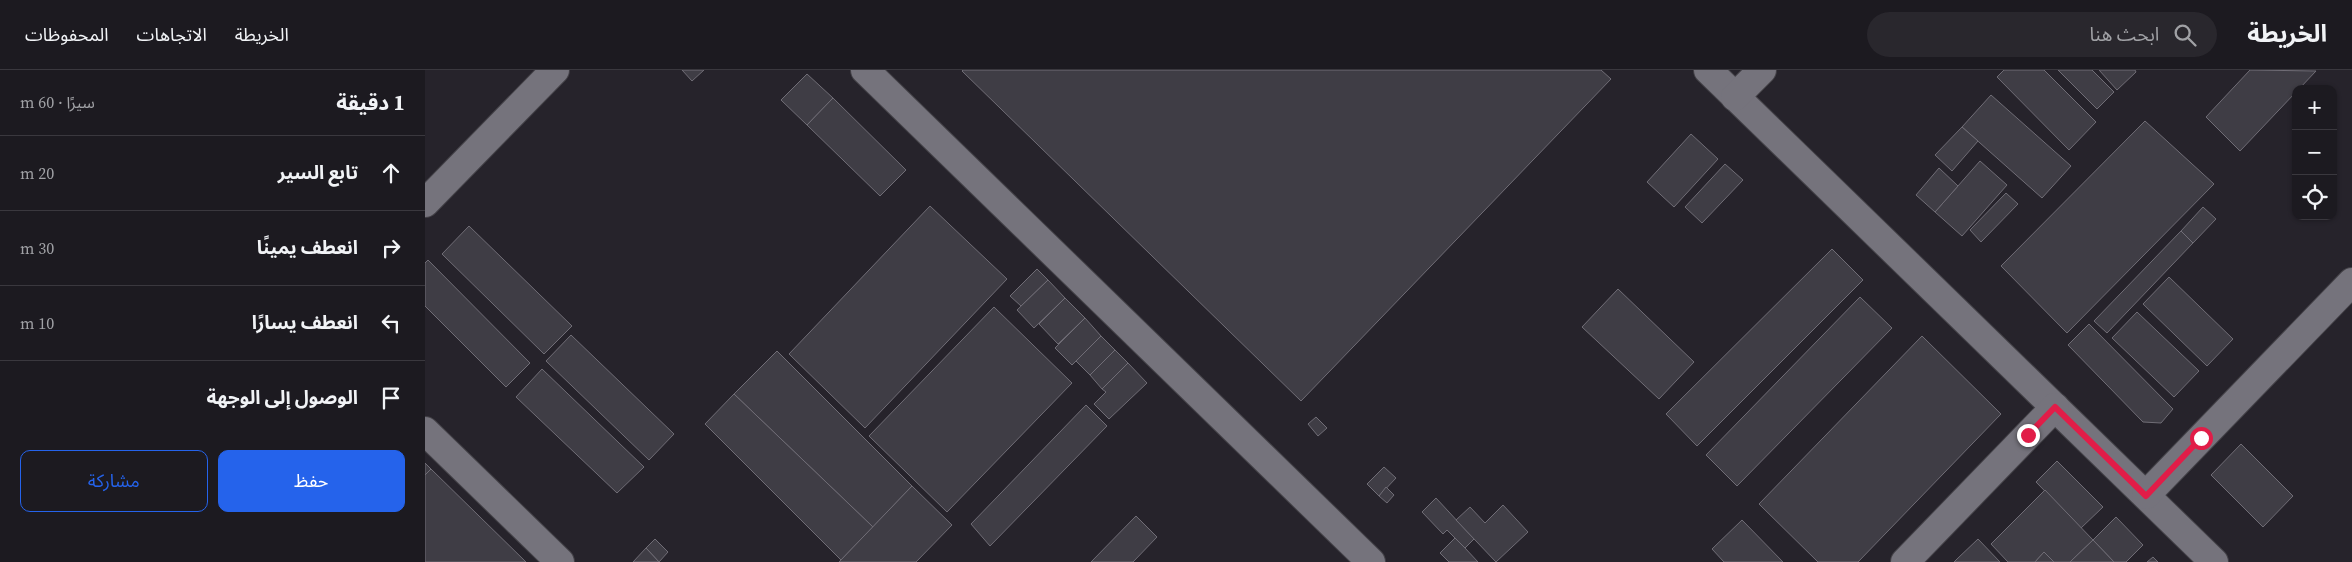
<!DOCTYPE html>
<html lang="ar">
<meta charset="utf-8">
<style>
body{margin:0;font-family:"Source Serif 4","Noto Sans Arabic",serif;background:#29272d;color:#f1f3f6;direction:rtl}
.controls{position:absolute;right:15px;top:15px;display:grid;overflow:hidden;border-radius:10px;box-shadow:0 1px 4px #0004}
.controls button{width:45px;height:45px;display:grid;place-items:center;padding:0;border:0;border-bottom:1px solid #3a383e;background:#1c1a20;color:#f1f3f6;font:25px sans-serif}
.stop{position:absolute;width:15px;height:15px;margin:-11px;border:4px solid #e11d48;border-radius:50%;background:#fff}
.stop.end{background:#e11d48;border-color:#fff;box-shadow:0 1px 5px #0008}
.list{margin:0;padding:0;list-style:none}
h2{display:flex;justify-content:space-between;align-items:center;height:65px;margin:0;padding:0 20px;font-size:21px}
h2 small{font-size:16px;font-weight:400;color:#a0a1a5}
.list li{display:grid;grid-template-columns:32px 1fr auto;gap:15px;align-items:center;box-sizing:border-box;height:75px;padding:0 20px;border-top:1px solid #3a383e}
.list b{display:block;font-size:19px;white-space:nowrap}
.list em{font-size:16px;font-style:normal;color:#a0a1a5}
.actions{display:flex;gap:10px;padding:15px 20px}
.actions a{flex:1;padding:11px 0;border:1px solid #2563eb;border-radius:10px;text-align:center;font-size:18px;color:#2563eb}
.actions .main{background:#2563eb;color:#fff}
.icon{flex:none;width:28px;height:28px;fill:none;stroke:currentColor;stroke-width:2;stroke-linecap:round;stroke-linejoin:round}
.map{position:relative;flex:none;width:1927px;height:492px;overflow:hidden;direction:ltr}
header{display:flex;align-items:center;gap:30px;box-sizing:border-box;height:70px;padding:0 25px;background:#1c1a20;border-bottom:1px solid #3a383e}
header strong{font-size:24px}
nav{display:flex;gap:28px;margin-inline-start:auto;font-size:18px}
.search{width:350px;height:45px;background:#29272d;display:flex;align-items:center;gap:12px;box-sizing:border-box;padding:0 18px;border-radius:28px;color:#a0a1a5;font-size:19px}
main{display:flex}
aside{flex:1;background:#1c1a20}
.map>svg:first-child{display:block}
.building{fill:#3f3d45;stroke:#706d76}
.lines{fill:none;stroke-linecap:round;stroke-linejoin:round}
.minor-casing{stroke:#434147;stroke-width:30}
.minor{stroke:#75737c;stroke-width:28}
.route{stroke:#e11d48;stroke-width:6}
</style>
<header>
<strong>الخريطة</strong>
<div class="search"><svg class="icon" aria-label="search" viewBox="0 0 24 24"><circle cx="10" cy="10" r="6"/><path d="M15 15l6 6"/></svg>ابحث هنا</div>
<nav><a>الخريطة</a><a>الاتجاهات</a><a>المحفوظات</a></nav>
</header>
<main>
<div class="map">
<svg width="1927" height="492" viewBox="0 0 1927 492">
<rect width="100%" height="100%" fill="#26232b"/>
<g class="building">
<path d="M 257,0 L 279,0 L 267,11 Z"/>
<path d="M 538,0 L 1176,0 L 1186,9 L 876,331 L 537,1 Z"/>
<path d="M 1579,0 L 1619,0 L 1671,52 L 1644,80 L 1572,7 Z"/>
<path d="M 1633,0 L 1667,0 L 1689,22 L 1672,39 Z"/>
<path d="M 1674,0 L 1710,0 L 1711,2 L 1692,20 Z"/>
<path d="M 1825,0 L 1891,1 L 1874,19 L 1871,19 L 1871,22 L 1815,81 L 1781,47 Z"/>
<path d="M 382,4 L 408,28 L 382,55 L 356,30 Z"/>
<path d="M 1566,25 L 1646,96 L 1617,128 L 1537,57 Z"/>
<path d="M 408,28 L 481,100 L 455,126 L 382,55 Z"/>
<path d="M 1720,51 L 1789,114 L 1642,263 L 1576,196 Z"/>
<path d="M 1537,57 L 1553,71 L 1527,101 L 1510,85 Z"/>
<path d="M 1266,64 L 1293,89 L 1249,137 L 1222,112 Z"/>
<path d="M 1555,91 L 1582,115 L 1537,166 L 1510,142 Z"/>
<path d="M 1300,94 L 1318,110 L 1277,153 L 1260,137 Z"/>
<path d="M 1514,98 L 1533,116 L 1510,142 L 1491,125 Z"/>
<path d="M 1581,123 L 1593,134 L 1556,172 L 1545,160 Z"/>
<path d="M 505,136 L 582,209 L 440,358 L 364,284 Z"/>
<path d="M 1778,137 L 1791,149 L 1768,173 L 1756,161 Z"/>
<path d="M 44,156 L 147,256 L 119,284 L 17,184 Z"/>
<path d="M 1756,161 L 1768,173 L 1682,263 L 1669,251 Z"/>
<path d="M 1407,179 L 1438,210 L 1272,376 L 1241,344 Z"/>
<path d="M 3,190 L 105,293 L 81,317 L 0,236 L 0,193 Z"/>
<path d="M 612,199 L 623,210 L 596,236 L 585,226 Z"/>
<path d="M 1744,207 L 1808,269 L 1782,296 L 1718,234 Z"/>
<path d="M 623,210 L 640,228 L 609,258 L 592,240 Z"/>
<path d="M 1193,219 L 1269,292 L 1234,329 L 1157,257 Z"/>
<path d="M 1435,227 L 1467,258 L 1312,416 L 1281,385 Z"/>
<path d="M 640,228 L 660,248 L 633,274 L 614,254 Z"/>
<path d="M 569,237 L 647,313 L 522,442 L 444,366 Z"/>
<path d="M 1712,242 L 1774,301 L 1749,327 L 1687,268 Z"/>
<path d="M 660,248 L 676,266 L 647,295 L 630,278 Z"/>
<path d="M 1664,254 L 1748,339 L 1736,353 L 1718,352 L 1643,275 Z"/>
<path d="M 146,265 L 249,364 L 224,390 L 121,291 Z"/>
<path d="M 676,266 L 690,280 L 665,305 L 651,291 Z"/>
<path d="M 1497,266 L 1576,344 L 1433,492 L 1393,492 L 1334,434 Z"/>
<path d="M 690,280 L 703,293 L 677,319 L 665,305 Z"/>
<path d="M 352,281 L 487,416 L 448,457 L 309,324 Z"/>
<path d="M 703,293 L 722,313 L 684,349 L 669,334 L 681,322 L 677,319 Z"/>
<path d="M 117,299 L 219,397 L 192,423 L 91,327 Z"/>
<path d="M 309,324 L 448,457 L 416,490 L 280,354 Z"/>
<path d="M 661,335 L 682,356 L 565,476 L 546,454 Z"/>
<path d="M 891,347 L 902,358 L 893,366 L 883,354 Z"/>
<path d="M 1816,374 L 1868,426 L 1838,457 L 1786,405 Z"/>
<path d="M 1632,391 L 1678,437 L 1656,458 L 1611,412 Z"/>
<path d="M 0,393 L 6,399 L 0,405 Z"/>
<path d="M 959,397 L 971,408 L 954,426 L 942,414 Z"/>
<path d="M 6,399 L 101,492 L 0,492 L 0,405 Z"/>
<path d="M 487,416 L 527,455 L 491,492 L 414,492 Z"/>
<path d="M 961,417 L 969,425 L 962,433 L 954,426 Z"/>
<path d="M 1620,420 L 1668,470 L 1645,492 L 1629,492 L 1619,482 L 1610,492 L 1583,492 L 1566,474 Z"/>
<path d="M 1011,428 L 1049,469 L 1040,478 L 1022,460 L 1018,464 L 997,442 Z"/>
<path d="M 1078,435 L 1103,462 L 1071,492 L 1031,450 L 1045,437 L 1060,453 Z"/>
<path d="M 711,446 L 732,467 L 708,492 L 666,492 Z"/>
<path d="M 1691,447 L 1718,475 L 1701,492 L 1689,492 L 1668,470 Z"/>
<path d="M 1317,450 L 1358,492 L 1299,492 L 1287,479 Z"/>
<path d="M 1030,468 L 1040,478 L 1053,492 L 1024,492 L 1015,483 Z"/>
<path d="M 230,469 L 243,482 L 234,492 L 221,478 Z"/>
<path d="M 1553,469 L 1575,492 L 1529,492 L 1532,489 Z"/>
<path d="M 1668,470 L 1689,492 L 1645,492 Z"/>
<path d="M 221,478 L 234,492 L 208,492 Z"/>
<path d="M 1619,482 L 1629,492 L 1610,492 Z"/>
<path d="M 1728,487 L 1733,492 L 1722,492 Z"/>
</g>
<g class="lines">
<g class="minor-casing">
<g id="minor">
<path d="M 440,0 L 946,492"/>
<path d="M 1283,0 L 1789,492"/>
<path d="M 1310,27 L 1337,0"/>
<path d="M 0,133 L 130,0"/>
<path d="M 0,361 L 135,492"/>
<path d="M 1721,425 L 1927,212"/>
<path d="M 1480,492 L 1630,337"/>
</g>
</g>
<use href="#minor" class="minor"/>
</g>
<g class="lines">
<path class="route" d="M 1603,365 L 1630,337 L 1721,426 L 1776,368"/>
</g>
</svg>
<div class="controls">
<button>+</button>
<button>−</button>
<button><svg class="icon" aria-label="locate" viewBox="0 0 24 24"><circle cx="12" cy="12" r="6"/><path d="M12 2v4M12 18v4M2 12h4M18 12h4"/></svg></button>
</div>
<div class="stop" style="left:1776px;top:368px"></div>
<div class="stop end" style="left:1603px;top:365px"></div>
</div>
<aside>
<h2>1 دقيقة<small>سيرًا · 60 m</small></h2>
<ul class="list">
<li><svg class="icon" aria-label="ahead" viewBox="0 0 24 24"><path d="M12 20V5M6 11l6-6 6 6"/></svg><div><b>تابع السير</b></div><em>20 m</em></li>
<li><svg class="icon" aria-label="right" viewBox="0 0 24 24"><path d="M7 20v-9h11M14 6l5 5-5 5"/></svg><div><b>انعطف يمينًا</b></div><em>30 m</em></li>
<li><svg class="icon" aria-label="left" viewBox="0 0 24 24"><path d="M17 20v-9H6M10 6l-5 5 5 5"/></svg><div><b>انعطف يسارًا</b></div><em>10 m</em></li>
<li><svg class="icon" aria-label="arrive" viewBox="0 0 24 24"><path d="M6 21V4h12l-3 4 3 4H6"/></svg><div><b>الوصول إلى الوجهة</b></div></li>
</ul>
<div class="actions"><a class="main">حفظ</a><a>مشاركة</a></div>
</aside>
</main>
